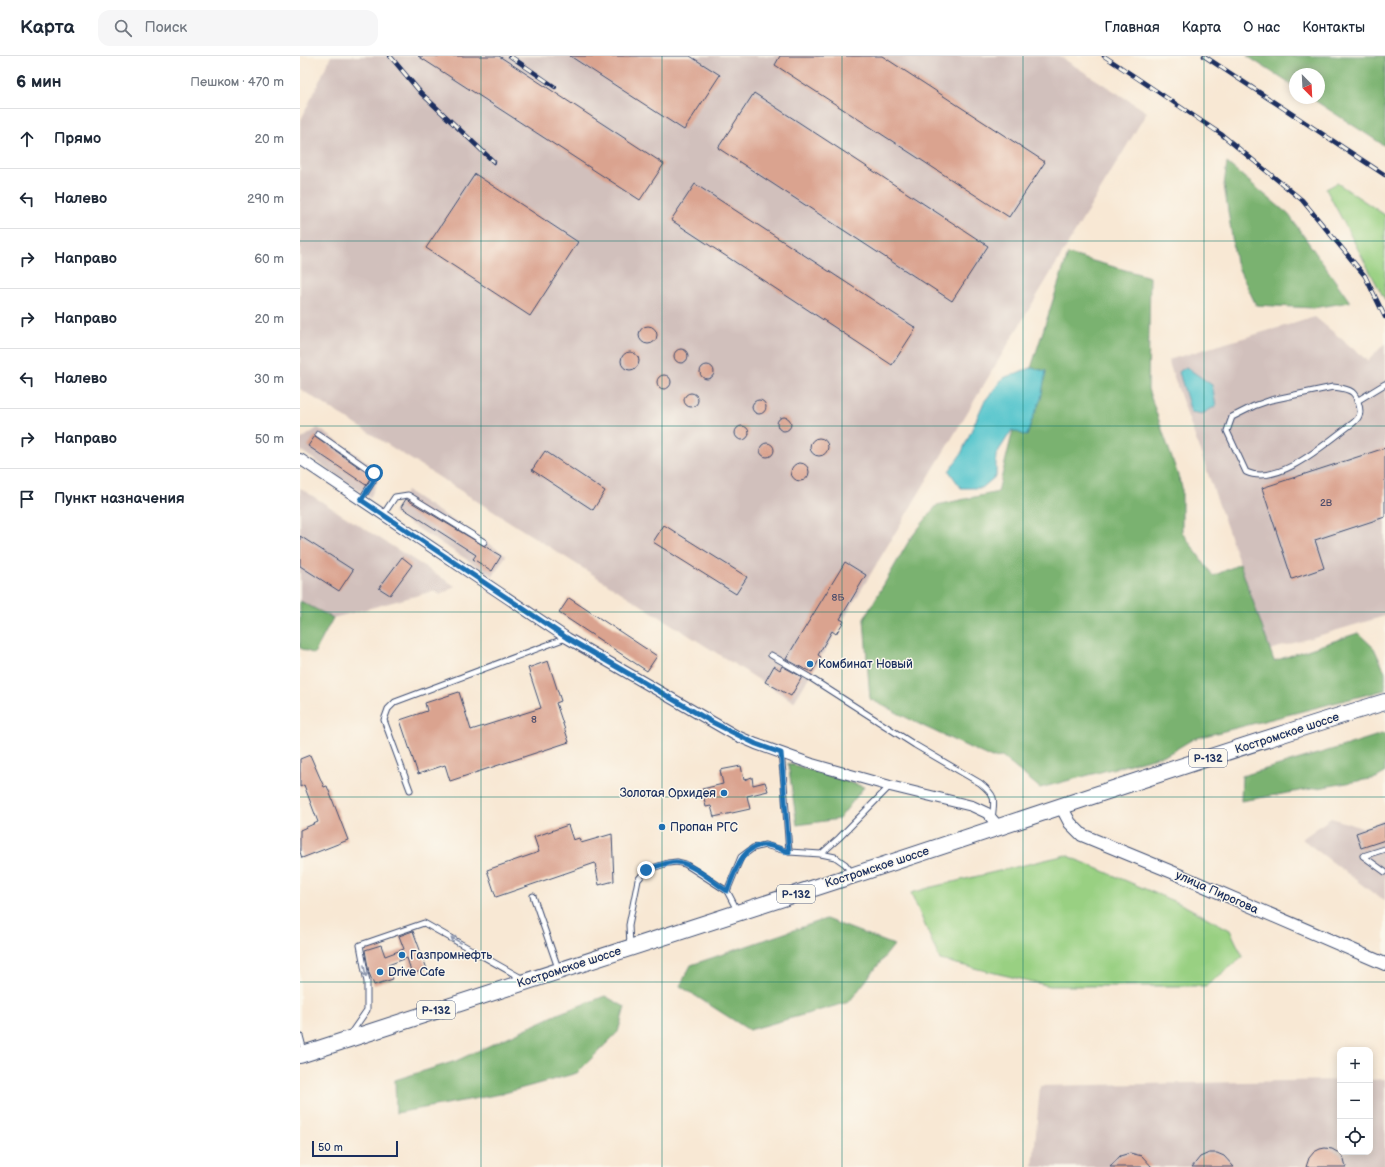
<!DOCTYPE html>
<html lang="ru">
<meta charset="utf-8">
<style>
body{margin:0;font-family:"Balsamiq Sans",sans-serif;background:#f6f6f7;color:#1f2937}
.controls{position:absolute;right:12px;bottom:12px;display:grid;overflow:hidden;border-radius:8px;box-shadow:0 2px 10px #0003}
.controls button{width:36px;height:36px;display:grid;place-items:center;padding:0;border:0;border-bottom:1px solid #e0e1e3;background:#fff;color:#1f2937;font:20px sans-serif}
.compass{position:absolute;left:989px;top:12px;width:36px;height:36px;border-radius:50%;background:#fff;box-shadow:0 2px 10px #0003;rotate:156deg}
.scale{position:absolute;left:12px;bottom:10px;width:86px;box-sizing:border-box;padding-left:4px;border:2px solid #1b2f5e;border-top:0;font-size:11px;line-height:14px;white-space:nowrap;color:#1b2f5e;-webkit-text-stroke:3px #fbf7ec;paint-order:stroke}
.stop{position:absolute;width:12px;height:12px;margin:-9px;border:3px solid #1f6fb2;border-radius:50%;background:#fff}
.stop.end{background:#1f6fb2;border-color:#fff;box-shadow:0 1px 4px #0008}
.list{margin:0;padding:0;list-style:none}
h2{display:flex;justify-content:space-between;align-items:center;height:52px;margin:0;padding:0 16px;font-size:17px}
h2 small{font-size:13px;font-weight:400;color:#747a83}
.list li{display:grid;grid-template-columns:26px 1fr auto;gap:12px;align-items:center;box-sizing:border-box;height:60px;padding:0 16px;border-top:1px solid #e0e1e3}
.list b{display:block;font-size:15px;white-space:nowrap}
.list em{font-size:13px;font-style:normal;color:#747a83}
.icon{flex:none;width:22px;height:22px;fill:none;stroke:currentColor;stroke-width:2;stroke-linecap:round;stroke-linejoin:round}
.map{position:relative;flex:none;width:1085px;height:1111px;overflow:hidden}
header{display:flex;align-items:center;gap:24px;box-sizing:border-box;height:56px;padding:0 20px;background:#fff;border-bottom:1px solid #e0e1e3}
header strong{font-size:19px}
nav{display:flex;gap:22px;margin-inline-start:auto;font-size:14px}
.search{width:280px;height:36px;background:#f6f6f7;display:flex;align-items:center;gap:10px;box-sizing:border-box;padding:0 14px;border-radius:12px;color:#747a83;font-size:15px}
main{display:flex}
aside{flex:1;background:#fff}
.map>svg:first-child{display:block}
.industrial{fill:#d1c0bc}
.green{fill:#99d082;stroke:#5a8070}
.forest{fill:#7ab270;stroke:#4a7067}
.water{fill:#59c6cd;stroke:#3a7a96}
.building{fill:#daa38f}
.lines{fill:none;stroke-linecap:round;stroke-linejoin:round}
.service-casing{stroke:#3c4b70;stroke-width:7}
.minor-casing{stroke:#3c4b70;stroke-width:12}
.tertiary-casing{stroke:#3c4b70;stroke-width:14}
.trunk-casing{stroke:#3c4b70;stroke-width:18}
.service{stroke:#fff;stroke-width:5}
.minor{stroke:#fff;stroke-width:10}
.tertiary{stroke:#fff;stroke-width:12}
.trunk{stroke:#fff;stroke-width:16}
.rail-casing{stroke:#1b2f5e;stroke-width:4.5}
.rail{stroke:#fbf7ec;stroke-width:3;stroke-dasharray:9;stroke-linecap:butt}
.oneway{stroke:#8d97ae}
.route{stroke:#1f6fb2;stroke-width:5}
.grid{fill:none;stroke:#0f766e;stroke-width:1;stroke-opacity:0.55}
.poi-dot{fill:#1f6fb2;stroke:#fbf7ec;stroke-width:1.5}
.labels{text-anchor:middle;stroke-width:3;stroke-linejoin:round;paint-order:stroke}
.number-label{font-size:10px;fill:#4b4c6a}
.shield{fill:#fbf7ec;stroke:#5e6b89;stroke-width:1}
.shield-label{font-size:11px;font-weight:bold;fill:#1b2f5e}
.poi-label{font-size:12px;fill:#1b2f5e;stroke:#fbf7ec;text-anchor:start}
.street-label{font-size:12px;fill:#1b2f5e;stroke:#fbf7ec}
</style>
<header>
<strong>Карта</strong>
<div class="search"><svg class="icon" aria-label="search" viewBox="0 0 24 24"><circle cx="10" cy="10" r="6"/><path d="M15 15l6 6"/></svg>Поиск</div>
<nav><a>Главная</a><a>Карта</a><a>О нас</a><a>Контакты</a></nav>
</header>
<main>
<aside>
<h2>6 мин<small>Пешком · 470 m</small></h2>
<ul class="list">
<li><svg class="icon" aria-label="ahead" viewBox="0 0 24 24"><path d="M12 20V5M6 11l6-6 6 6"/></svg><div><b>Прямо</b></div><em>20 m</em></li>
<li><svg class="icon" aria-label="left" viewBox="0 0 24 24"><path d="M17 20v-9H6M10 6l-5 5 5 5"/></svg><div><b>Налево</b></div><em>290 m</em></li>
<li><svg class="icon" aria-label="right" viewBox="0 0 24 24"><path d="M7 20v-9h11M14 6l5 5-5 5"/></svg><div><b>Направо</b></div><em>60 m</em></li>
<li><svg class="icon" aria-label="right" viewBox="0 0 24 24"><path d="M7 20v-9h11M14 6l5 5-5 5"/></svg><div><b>Направо</b></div><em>20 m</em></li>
<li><svg class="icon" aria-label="left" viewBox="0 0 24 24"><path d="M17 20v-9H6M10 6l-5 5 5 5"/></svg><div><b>Налево</b></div><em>30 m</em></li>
<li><svg class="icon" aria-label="right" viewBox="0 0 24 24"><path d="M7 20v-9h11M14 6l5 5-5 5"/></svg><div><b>Направо</b></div><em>50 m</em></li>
<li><svg class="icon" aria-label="arrive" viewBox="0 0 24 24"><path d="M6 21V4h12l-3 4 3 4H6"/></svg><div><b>Пункт назначения</b></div></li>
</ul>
</aside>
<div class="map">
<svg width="1085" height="1111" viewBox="0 0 1085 1111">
<rect width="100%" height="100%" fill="#fbf7ec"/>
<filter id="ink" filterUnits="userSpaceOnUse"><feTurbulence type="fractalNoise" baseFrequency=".025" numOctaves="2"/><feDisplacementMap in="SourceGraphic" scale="8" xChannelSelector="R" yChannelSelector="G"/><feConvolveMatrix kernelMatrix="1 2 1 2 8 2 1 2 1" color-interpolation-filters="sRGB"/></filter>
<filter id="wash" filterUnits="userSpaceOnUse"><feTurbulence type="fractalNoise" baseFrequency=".012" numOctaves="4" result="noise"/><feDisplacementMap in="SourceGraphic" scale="16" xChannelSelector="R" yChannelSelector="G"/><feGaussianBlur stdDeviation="0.9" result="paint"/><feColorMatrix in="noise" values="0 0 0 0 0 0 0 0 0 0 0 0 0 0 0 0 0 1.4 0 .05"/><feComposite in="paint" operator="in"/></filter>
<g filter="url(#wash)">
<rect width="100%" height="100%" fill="#f8e8d4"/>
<g class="industrial">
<path d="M 31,0 L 759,0 L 847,56 L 494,646 L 0,333 L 0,66 Z"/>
<path d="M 1015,261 L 1068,305 L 1085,287 L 1085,560 L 970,594 L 868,304 Z"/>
<path d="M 18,372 L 82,416 L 70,442 L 0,394 L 0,384 Z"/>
<path d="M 0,432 L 155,530 L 141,539 L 134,535 L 33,562 L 0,545 Z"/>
<path d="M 107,435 L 206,499 L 193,520 L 93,457 Z"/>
<path d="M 1031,762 L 1062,772 L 1085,764 L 1085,844 L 1073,837 L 1002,783 Z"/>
<path d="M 1085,1023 L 1085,1111 L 733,1111 L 740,1030 L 1040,1024 L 1040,1096 L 1070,1096 L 1070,1024 Z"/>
</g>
<g class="green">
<path d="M 1037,127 L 1085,159 L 1085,244 L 1026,133 Z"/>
<path d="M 766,799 L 885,850 L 930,874 L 943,901 L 906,930 L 750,930 L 640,904 L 611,837 L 632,831 Z"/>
</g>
<g class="forest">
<path d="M 947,0 L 1085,0 L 1085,90 L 1011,42 L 1019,42 L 1019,18 L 995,18 L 995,31 Z"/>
<path d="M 927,107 L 989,159 L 1050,246 L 1013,252 L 956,249 L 936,207 L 924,129 Z"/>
<path d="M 768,198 L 850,221 L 848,333 L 882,431 L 882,476 L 913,520 L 940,508 L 974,605 L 1058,577 L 1074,592 L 1085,616 L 1085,634 L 893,683 L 868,698 L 740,732 L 702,701 L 692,702 L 625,671 L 570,643 L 564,563 L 610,483 L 637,449 L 698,436 L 713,374 L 727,380 L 746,315 L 731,312 Z"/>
<path d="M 0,545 L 33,562 L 14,598 L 0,592 Z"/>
<path d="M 1085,677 L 1085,717 L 1076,722 L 941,745 L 942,720 L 1041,691 Z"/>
<path d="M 488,707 L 564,731 L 539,763 L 497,769 Z"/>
<path d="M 526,863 L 594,889 L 549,946 L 449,974 L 380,930 L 391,909 Z"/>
<path d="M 305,940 L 325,951 L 318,976 L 277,1017 L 201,1038 L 96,1057 L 95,1024 L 156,1005 L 260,957 Z"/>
</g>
<g class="water">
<path d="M 886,311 L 912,329 L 916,350 L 902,358 L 891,356 L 879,316 Z"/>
<path d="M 731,312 L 746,315 L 741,343 L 731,366 L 727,380 L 712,374 L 696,399 L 696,420 L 682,432 L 661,432 L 649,415 L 661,398 L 684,346 L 703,322 Z"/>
</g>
<g id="blocks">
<g class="building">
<path d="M 118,0 L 199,0 L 364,108 L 340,144 Z"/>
<path d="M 270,0 L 390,0 L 420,19 L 384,74 Z"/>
<path d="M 480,0 L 582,0 L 745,106 L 709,161 L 475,9 Z"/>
<path d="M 454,37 L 688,190 L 652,245 L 418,92 Z"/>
<path d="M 175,118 L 278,186 L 230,260 L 126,192 Z"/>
<path d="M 395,128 L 616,272 L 592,309 L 371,164 Z"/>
<circle cx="348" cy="279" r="9"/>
<circle cx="381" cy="300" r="7"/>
<circle cx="330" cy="305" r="9"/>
<circle cx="407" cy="316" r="7"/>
<circle cx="364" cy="326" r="7"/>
<circle cx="391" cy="344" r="7"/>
<circle cx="459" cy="351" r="7"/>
<circle cx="484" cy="368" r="7"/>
<circle cx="442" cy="377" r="7"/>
<path d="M 15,380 L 70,419 L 69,424 L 66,429 L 8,390 Z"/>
<circle cx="519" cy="391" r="9"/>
<circle cx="467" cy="394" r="7"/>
<path d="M 1085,392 L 1085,461 L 1015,484 L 1024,512 L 992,523 L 962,432 Z"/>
<path d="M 245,395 L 305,435 L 293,454 L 232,414 Z"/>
<circle cx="500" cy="416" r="9"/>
<path d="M 106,443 L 201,500 L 192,515 L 173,503 L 176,499 L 101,451 Z"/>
<path d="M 364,469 L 447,521 L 436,538 L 353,486 Z"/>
<path d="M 0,480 L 53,514 L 39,535 L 0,510 Z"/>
<path d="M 102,501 L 112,509 L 90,539 L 79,532 Z"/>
<path d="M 545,506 L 566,519 L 540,563 L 544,565 L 536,578 L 532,575 L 518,599 L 521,601 L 512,616 L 506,613 L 506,614 L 486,603 Z"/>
<path d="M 269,542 L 357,600 L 347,615 L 259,557 Z"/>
<path d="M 248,605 L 261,645 L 256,647 L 269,686 L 150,725 L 145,709 L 118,718 L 100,664 L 127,655 L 125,647 L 159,636 L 171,674 L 241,652 L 228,612 Z"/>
<path d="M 474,610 L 480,614 L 482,610 L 502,621 L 491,640 L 465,626 Z"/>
<path d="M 10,699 L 24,731 L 27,730 L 48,784 L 2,802 L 0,796 L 0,774 L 18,766 L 4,729 L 0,731 L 0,703 Z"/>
<path d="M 441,710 L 444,724 L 452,721 L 453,729 L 465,726 L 468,735 L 447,740 L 450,753 L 414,761 L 411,750 L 406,751 L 402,733 L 423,728 L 420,714 Z"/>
<path d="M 1085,767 L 1085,784 L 1061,792 L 1056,777 Z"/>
<path d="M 268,769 L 273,784 L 279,782 L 281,787 L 312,778 L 314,825 L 299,829 L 295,807 L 196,841 L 187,814 L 239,796 L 234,781 Z"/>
<path d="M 113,875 L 127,913 L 112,918 L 107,902 L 88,909 L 93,923 L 74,929 L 69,917 L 65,894 L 81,889 L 85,900 L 104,893 L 99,880 Z"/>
<path d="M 1025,1092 L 1032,1093 L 1039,1097 L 1044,1103 L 1046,1111 L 1006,1111 L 1009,1102 L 1014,1096 L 1020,1093 Z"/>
<path d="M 830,1097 L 842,1100 L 852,1111 L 810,1111 L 820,1100 Z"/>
<path d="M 909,1097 L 917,1097 L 924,1100 L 934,1111 L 892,1111 L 900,1101 Z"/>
</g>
</g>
</g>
<g filter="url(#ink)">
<use href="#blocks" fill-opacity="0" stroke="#3c4b70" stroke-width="1"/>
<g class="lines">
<g class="service-casing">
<g id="service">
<path d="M 1033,331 C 1039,332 1046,332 1052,336 C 1057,340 1062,354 1059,360 C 1058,363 1055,365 1053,367 C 1027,386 979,431 946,416 L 927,375 L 932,361 L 954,350 L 971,344 Z"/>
<path d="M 1057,345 L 1085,328"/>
<path d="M 18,378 L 74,417 L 73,425 L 61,444"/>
<path d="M 83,459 L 95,441 L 108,439 L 184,486"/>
<path d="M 471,599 L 509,621 L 615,689 L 680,727 C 696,740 695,743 692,762"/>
<path d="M 481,697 L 484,728 L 489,796"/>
<path d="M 110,734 L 84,664 L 88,653 L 95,646 L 266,582"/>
<path d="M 1085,793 L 1063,800 L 1085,816"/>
<path d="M 521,798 L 539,782 L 590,730"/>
<path d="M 427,835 L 441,801 L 453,792 L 465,789 L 489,796 L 521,798 L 535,801 L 545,808 L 552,817"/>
<path d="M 233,840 L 258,912"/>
<path d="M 330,890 L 329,869 L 338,824 L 346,814 L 368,807 L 377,806 L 385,808 L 427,835 L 437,854"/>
<path d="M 51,977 L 67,954 L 67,926 L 60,889 L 124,867 L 223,923"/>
<path d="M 0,980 L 4,995"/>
</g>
</g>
<g class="minor-casing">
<path id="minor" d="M 0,403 L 267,582 L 435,679 L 456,688 L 512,708 L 590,730 L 672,750 L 687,757 L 699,771"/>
</g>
<g class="tertiary-casing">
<path id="tertiary" d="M 761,750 L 770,767 L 782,779 L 872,816 L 1085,908"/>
</g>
<g class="trunk-casing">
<path id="trunk" d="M 0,999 C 183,939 367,880 551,820 C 729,762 906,700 1085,646"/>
</g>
<use href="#service" class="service"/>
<use href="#minor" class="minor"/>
<use href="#tertiary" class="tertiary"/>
<use href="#trunk" class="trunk"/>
<g class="rail-casing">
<g id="rail">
<path d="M 90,0 L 121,37 L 194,106"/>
<path d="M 210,0 L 255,31"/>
<path d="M 804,0 L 921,78 L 1002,144 L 1065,220 L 1085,261"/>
<path d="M 904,0 L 1085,119"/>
</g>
</g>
<use href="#rail" class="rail"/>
</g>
<defs><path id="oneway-shaft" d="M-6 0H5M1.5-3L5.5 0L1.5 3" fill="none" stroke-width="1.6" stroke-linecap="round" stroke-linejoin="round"/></defs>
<g class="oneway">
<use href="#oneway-shaft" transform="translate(156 884) rotate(-150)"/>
<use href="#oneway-shaft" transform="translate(65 915) rotate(80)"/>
</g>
</g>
<g class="lines" filter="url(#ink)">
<path class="route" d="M 74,417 L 73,426 L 61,444 L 267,582 L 412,666 L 456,688 L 481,697 L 489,796 C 482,794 472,789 465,789 C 441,789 435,817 427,835 C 415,827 390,806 376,806 C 366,806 355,811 346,814"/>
</g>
<path class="grid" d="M 181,0 L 181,1111M 362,0 L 362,1111M 542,0 L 542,1111M 723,0 L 723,1111M 904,0 L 904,1111M 0,185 L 1085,185M 0,370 L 1085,370M 0,556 L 1085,556M 0,741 L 1085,741M 0,926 L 1085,926"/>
<g class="poi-dot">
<circle cx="510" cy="608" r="4"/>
<circle cx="424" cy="737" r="4"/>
<circle cx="362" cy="771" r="4"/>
<circle cx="102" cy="899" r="4"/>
<circle cx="80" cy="916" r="4"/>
</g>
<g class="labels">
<g class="number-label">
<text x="1026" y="450">2В</text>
<text x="538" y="545">8Б</text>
<text x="234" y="667">8</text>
</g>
<g class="shield">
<rect x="889" y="693" width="38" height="18" rx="3"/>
<rect x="477" y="829" width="38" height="18" rx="3"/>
<rect x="117" y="945" width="38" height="18" rx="3"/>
</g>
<g class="shield-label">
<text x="908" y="706">Р-132</text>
<text x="496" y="842">Р-132</text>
<text x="136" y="958">Р-132</text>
</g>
<g class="poi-label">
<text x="518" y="612">Комбинат Новый</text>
<text x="416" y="741" text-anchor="end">Золотая Орхидея</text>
<text x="370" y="775">Пропан РГС</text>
<text x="110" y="903">Газпромнефть</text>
<text x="88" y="920">Drive Cafe</text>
</g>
<g class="street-label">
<text transform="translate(987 677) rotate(-18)" y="4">Костромское шоссе</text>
<text transform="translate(577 811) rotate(-18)" y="4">Костромское шоссе</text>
<text transform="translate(917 836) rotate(24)" y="4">улица Пирогова</text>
<text transform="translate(269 911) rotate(-18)" y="4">Костромское шоссе</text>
</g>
</g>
</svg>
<div class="controls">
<button>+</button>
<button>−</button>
<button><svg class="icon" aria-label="locate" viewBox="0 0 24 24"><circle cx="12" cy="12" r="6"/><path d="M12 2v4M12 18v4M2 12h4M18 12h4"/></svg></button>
</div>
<svg class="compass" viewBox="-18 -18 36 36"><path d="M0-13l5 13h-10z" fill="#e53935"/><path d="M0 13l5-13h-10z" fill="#747a83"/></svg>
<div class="scale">50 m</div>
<div class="stop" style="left:74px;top:417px"></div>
<div class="stop end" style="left:346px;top:814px"></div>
</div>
</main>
